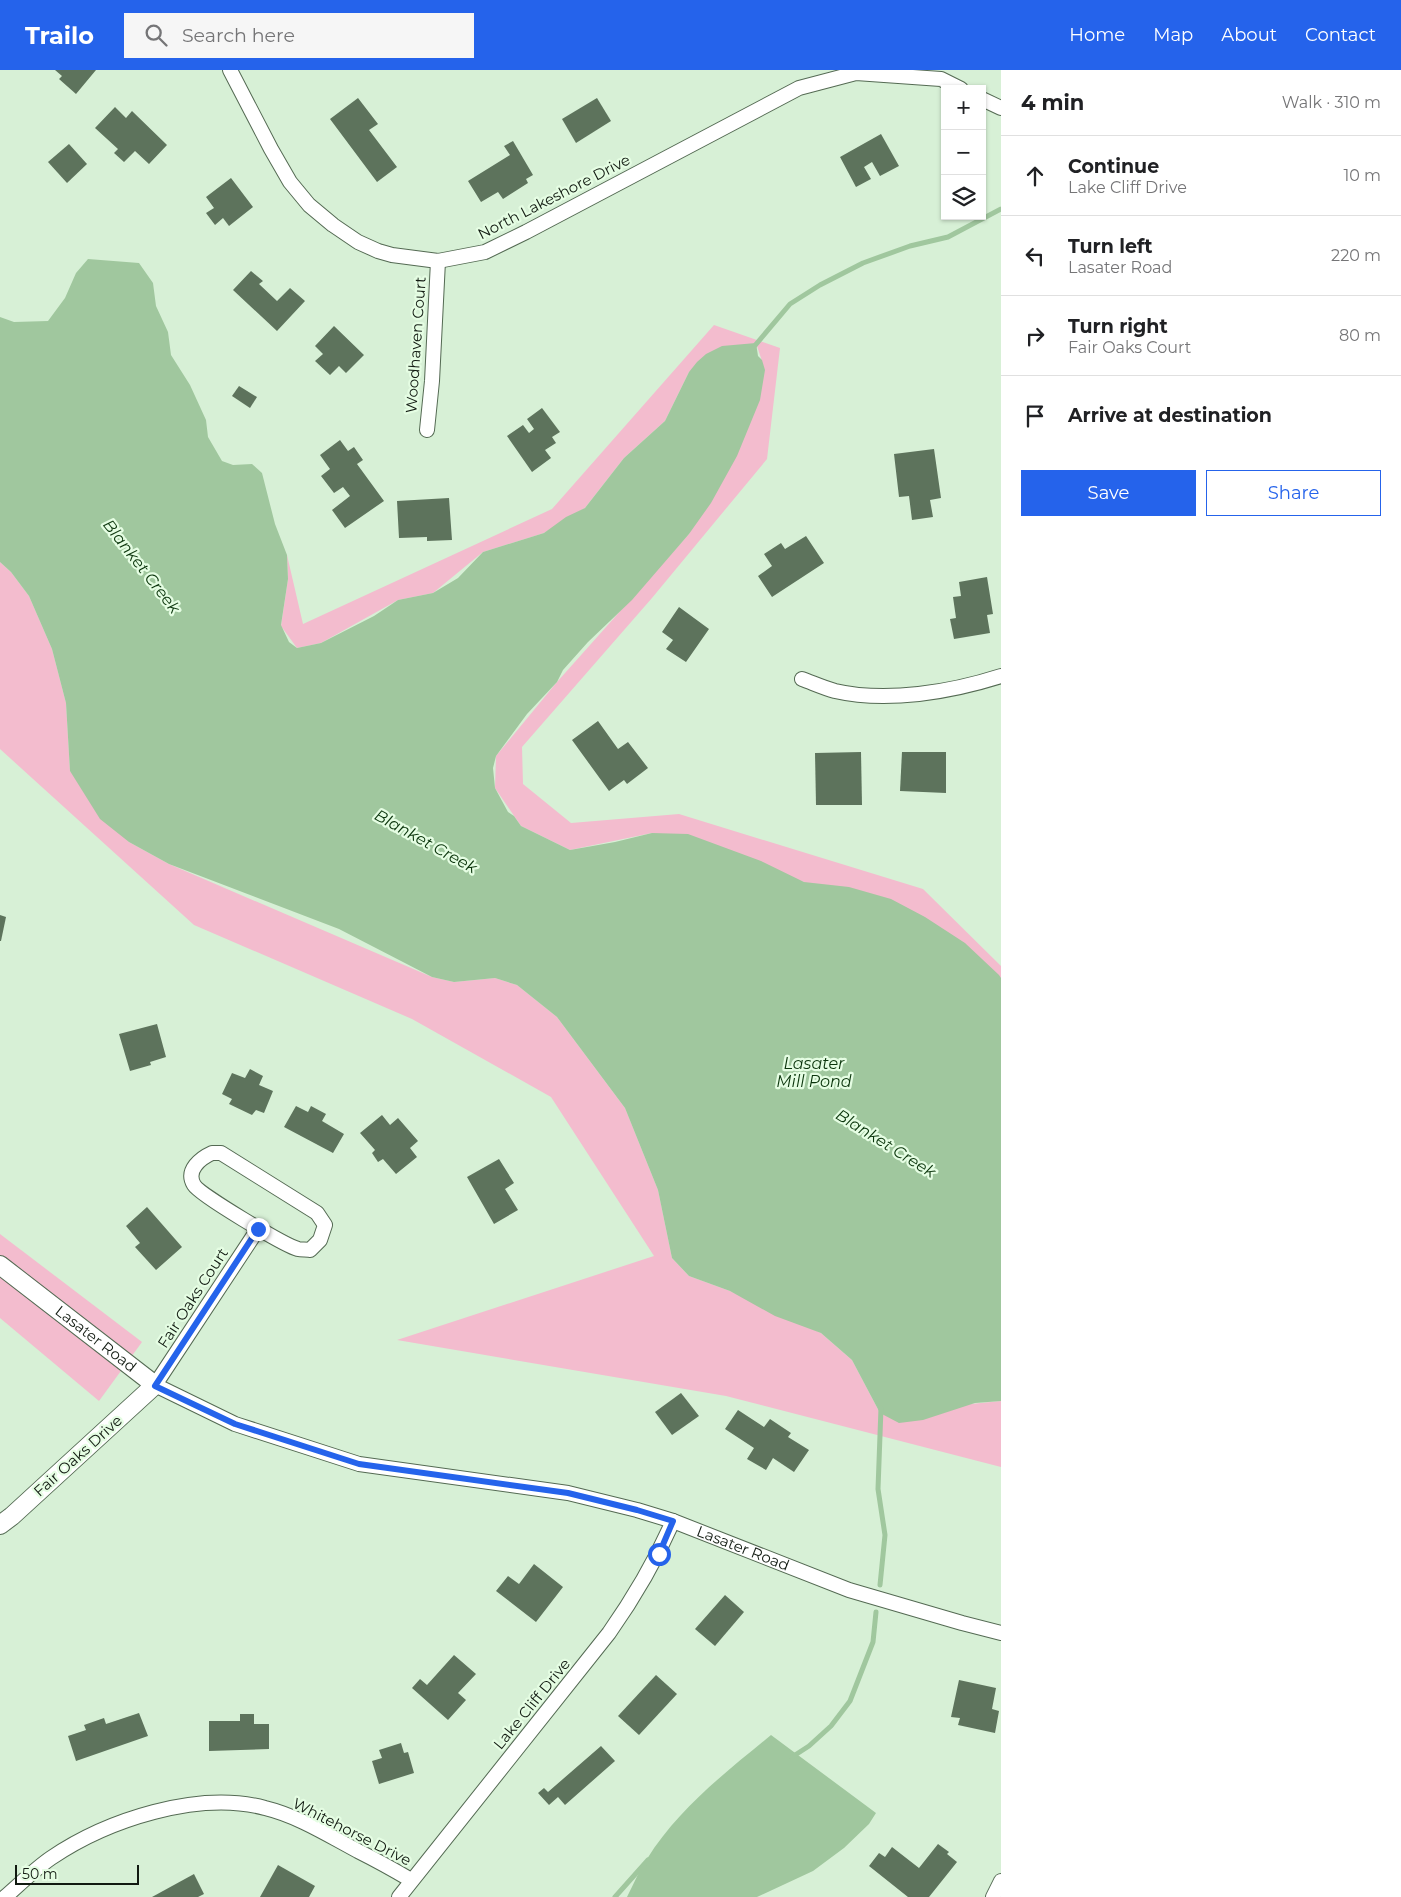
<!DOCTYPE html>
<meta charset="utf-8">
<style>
body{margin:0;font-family:Montserrat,sans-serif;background:#f6f6f6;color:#202124}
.controls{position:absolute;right:15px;top:15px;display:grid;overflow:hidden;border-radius:0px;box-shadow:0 1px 4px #0004}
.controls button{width:45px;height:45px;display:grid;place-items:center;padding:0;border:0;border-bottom:1px solid #e0e0e0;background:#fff;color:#202124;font:25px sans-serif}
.scale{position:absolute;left:15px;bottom:12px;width:124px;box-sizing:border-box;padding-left:5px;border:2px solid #111a11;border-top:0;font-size:14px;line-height:18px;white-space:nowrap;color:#111a11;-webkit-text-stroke:4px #e5fde3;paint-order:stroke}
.stop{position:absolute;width:15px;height:15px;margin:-11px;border:4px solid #2563eb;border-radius:50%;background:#fff}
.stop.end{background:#2563eb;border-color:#fff;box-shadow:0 1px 5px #0008}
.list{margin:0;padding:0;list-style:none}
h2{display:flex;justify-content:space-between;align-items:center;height:65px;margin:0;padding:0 20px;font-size:21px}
h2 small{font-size:16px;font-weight:400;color:#757577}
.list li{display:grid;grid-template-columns:32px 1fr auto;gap:15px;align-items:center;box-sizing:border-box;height:80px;padding:0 20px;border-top:1px solid #e0e0e0}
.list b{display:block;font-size:19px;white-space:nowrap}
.list p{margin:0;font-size:16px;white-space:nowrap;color:#757577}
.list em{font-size:16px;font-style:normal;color:#757577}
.actions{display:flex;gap:10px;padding:15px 20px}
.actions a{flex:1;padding:11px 0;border:1px solid #2563eb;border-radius:0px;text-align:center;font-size:18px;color:#2563eb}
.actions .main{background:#2563eb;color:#fff}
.icon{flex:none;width:28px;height:28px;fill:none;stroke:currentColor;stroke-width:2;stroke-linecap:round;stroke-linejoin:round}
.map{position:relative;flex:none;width:1001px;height:1827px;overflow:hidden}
header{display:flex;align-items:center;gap:30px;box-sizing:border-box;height:70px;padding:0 25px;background:#2563eb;color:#fff}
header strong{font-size:24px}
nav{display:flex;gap:28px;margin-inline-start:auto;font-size:18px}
.search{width:350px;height:45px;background:#f6f6f6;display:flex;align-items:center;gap:12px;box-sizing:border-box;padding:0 18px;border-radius:0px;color:#757577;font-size:19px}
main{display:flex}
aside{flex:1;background:#fff}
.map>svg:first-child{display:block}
.green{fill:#f3bcce}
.water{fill:#a0c79e}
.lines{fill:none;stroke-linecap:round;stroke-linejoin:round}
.stream{stroke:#a0c79e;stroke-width:5}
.building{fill:#5d735c}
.minor-casing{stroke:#546a53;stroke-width:16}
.tertiary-casing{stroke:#546a53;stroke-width:20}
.minor{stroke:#fff;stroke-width:14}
.tertiary{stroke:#fff;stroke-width:18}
.route{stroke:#2563eb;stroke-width:6}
.labels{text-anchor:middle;stroke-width:4.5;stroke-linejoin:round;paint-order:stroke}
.street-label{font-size:15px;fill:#111a11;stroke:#e5fde3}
.water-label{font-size:16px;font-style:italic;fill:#0a340b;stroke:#e5fde3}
</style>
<header>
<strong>Trailo</strong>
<div class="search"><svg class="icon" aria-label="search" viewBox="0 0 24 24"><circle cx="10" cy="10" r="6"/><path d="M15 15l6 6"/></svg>Search here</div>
<nav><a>Home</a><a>Map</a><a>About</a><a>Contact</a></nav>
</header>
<main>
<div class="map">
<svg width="1001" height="1827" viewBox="0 0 1001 1827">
<rect width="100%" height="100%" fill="#d7f0d6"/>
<g class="green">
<path d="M 714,255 L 780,278 L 767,389 L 652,528 L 522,677 L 523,714 L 571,753 L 679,744 L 923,819 L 1001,896 L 1001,919 L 804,812 L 652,763 L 570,780 L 521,756 L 495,718 L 496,686 L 557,612 L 689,464 L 762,291 L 756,273 L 689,302 L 665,351 L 624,388 L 585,438 L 544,463 L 483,482 L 433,523 L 398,530 L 321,573 L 297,578 L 281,556 L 288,509 L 287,485 L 303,554 L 552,439 Z"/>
<path d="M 0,492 L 11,502 L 29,526 L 52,579 L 66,633 L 70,701 L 129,772 L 169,794 L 432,907 L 454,912 L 495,908 L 517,915 L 557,947 L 625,1038 L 658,1120 L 672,1188 L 689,1206 L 730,1221 L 821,1263 L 852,1290 L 880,1343 L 1001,1331 L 1001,1397 L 726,1326 L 397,1270 L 654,1186 L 551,1027 L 412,949 L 194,855 L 0,679 Z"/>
<path d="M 0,1164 L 142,1272 L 99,1331 L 0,1248 Z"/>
</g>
<g class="water">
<path d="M 88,189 L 139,193 L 153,213 L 156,236 L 168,262 L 171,285 L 190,315 L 206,350 L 208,367 L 222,391 L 233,395 L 252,394 L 262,403 L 275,454 L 287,485 L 288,509 L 281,555 L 289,572 L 297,578 L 321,573 L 374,546 L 398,530 L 433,523 L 458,508 L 483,482 L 544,463 L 566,447 L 585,438 L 624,388 L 665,351 L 689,302 L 697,292 L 706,284 L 722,276 L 756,273 L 758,286 L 762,290 L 765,300 L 760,330 L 737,386 L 711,433 L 689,464 L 632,530 L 588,572 L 563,600 L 557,612 L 527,644 L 496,686 L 493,698 L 495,718 L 508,742 L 514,746 L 521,756 L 570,780 L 615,772 L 652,763 L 688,764 L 761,791 L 804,812 L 849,817 L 891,829 L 925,847 L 965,873 L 999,905 L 1001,908 L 1001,1331 L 975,1333 L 923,1350 L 899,1353 L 880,1343 L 852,1290 L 821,1263 L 775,1246 L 730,1221 L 689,1206 L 672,1188 L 658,1120 L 625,1038 L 557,947 L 517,915 L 495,908 L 454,912 L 432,907 L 339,859 L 169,794 L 129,772 L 100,749 L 70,701 L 66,633 L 52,579 L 29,526 L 11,502 L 0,492 L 0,247 L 14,252 L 48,251 L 65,228 L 76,203 Z"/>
<path d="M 771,1665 L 876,1743 L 869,1754 L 844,1778 L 813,1801 L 757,1827 L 627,1827 C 633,1815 639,1801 647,1789 C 678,1739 726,1702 771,1665 Z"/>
</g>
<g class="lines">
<g class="stream">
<path d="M 752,279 L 790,234 L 820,215 L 863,193 L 910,176 L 948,167 L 1001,139"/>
<path d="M 880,1515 L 885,1465 L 878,1419 L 881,1338"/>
<path d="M 792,1687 L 809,1676 L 831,1656 L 850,1631 L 873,1572 L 876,1542"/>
<path d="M 615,1827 L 648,1790"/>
</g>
</g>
<g class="building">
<path d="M 55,0 L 96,0 L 76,24 L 59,9 L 62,6 Z"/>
<path d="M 358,28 L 378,54 L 369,60 L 397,97 L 377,112 L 330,49 Z"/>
<path d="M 597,28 L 611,51 L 576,73 L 562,49 Z"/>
<path d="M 115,37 L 126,48 L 132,41 L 167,75 L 149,94 L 135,81 L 124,92 L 114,83 L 118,79 L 95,58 Z"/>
<path d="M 881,64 L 899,96 L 880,106 L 872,92 L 864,97 L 871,109 L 856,117 L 840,87 Z"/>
<path d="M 513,71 L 533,105 L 526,109 L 528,113 L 503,129 L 498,122 L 481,132 L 468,111 L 510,85 L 504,76 Z"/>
<path d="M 69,74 L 87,94 L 67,113 L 48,92 Z"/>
<path d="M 231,108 L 253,137 L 229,156 L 223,148 L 215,155 L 206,143 L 214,138 L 206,127 Z"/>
<path d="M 251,201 L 263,211 L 259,214 L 277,231 L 290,218 L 305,231 L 277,261 L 233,220 Z"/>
<path d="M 334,256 L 364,285 L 346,303 L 339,296 L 330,305 L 315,291 L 323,284 L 315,276 Z"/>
<path d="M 239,316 L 257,327 L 250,338 L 232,326 Z"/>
<path d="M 542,338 L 560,362 L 552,367 L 556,373 L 545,380 L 551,388 L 532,402 L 507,366 L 523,355 L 529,363 L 534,359 L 527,349 Z"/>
<path d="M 340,370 L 348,381 L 354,377 L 363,390 L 357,394 L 384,431 L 345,458 L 332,440 L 350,426 L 343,417 L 334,423 L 321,406 L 330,399 L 320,385 Z"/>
<path d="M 934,379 L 941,428 L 930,430 L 933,447 L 912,450 L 909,426 L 899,427 L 894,384 Z"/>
<path d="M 449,428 L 452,470 L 427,471 L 427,467 L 399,468 L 397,431 Z"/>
<path d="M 806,466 L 824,493 L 772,527 L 758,506 L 772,496 L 764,484 L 781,473 L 785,479 Z"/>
<path d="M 987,507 L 993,544 L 987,545 L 990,563 L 954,569 L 950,549 L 956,548 L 953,527 L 961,526 L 959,512 Z"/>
<path d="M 679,537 L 709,559 L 686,592 L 666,579 L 673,570 L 662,562 Z"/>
<path d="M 598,651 L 618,679 L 628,672 L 648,698 L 627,714 L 624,710 L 609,721 L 572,670 Z"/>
<path d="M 861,682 L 862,735 L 816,735 L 815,683 Z"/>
<path d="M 902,682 L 946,682 L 946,723 L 900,721 Z"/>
<path d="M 0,845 L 6,847 L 1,871 L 0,871 Z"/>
<path d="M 157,954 L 166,987 L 150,992 L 151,995 L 130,1001 L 119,964 Z"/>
<path d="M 250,999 L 263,1006 L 259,1015 L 273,1021 L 264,1043 L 256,1040 L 252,1045 L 229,1034 L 232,1029 L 222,1024 L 232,1003 L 245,1008 Z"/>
<path d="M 296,1036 L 308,1042 L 311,1036 L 326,1044 L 322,1051 L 344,1064 L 333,1083 L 284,1057 Z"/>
<path d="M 382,1045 L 390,1055 L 398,1048 L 418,1071 L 410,1078 L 417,1087 L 396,1104 L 383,1089 L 378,1092 L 372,1083 L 375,1080 L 360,1063 Z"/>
<path d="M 499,1089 L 514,1113 L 505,1119 L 518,1140 L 494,1154 L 467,1107 Z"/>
<path d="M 147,1137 L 182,1177 L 156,1200 L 135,1177 L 140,1173 L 126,1156 Z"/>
<path d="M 681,1323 L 699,1346 L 672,1365 L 655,1342 Z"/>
<path d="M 738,1340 L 764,1357 L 770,1349 L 791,1363 L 788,1367 L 809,1380 L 794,1402 L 773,1388 L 766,1400 L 747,1389 L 754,1378 L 725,1359 Z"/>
<path d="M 534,1494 L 563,1517 L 536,1552 L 496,1521 L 508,1506 L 519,1514 Z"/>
<path d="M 725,1525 L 744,1542 L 715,1576 L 695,1559 Z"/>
<path d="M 454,1585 L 476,1604 L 458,1623 L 466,1630 L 448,1650 L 412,1618 L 420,1609 L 427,1615 Z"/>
<path d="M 656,1605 L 677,1624 L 639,1665 L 618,1646 Z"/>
<path d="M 959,1610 L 996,1618 L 992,1639 L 999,1641 L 995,1663 L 958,1655 L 960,1648 L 951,1647 Z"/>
<path d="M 139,1643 L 148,1666 L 76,1691 L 68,1666 L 86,1660 L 84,1655 L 104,1648 L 106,1654 Z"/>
<path d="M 240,1644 L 254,1644 L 254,1654 L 269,1654 L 269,1679 L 209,1681 L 209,1651 L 240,1651 Z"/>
<path d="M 401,1673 L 404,1683 L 408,1682 L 414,1703 L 379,1714 L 372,1691 L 382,1688 L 379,1680 Z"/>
<path d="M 601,1676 L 615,1691 L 565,1735 L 558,1727 L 549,1735 L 538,1723 L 544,1718 L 548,1722 Z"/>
<path d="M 938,1774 L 949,1782 L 947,1784 L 957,1792 L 929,1827 L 908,1827 L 869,1796 L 879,1783 L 885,1787 L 892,1777 L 919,1798 Z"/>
<path d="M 278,1795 L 315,1816 L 309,1827 L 260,1827 Z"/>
<path d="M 194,1804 L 204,1824 L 198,1827 L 152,1827 Z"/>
</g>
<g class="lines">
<g class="minor-casing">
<g id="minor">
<path d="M 230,0 L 271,79 L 290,112 L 309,135 L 333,155 L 358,172 L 378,181 L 392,185 L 438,191 L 485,182 L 526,162 L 799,18 L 856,3 L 941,9 L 961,19"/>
<path d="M 982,29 L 1001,38"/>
<path d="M 427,360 L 432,311 L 438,191"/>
<path d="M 802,609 C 813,613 824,618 835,621 C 887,633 951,622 1001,606"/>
<path d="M 212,1083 L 221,1083 L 317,1143 L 325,1155 L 320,1170 L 310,1180 C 306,1179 302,1180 298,1179 C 284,1175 200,1125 194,1115 C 185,1100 201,1088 212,1083 Z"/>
<path id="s1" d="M 258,1159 L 155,1315 L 235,1354 L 359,1394 L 568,1423 L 637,1440 L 673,1451 L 849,1520 L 962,1553 L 1001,1563"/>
<path d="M 5,1827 C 20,1814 35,1799 51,1788 C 107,1750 198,1720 265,1738 C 298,1746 328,1765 358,1781 C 376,1790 394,1800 411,1810"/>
<path d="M 399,1827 L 609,1563 C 635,1526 655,1492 673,1451"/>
<path d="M 993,1827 L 1001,1811"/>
</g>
</g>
<g class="tertiary-casing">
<g id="tertiary">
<path id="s2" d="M 0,1195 L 155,1315 L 12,1446 L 0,1455"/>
</g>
</g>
<use href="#minor" class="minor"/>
<use href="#tertiary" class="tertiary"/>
</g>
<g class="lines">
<path class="route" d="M 258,1159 L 155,1316 L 235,1354 L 359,1394 L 568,1423 L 637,1440 L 673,1451 L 659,1484"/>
</g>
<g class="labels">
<g class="street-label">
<text transform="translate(554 127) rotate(-27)" y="5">North Lakeshore Drive</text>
<text transform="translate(416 275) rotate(-86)" y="5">Woodhaven Court</text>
<text transform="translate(193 1228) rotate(-57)" y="5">Fair Oaks Court</text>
<text dy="5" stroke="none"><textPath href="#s2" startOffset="121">Lasater Road</textPath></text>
<text transform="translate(78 1386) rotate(-42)" y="5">Fair Oaks Drive</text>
<text dy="5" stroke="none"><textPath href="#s1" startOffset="801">Lasater Road</textPath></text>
<text transform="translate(532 1634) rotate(-51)" y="5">Lake Cliff Drive</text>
<text transform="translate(352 1762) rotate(27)" y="5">Whitehorse Drive</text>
</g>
<g class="water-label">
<text transform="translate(142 496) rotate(52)" y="6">Blanket Creek</text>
<text transform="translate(426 771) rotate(29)" y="6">Blanket Creek</text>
<text x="814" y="999">Lasater<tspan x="814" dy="18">Mill Pond</tspan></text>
<text transform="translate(886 1073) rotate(32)" y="6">Blanket Creek</text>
</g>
</g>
</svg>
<div class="controls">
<button>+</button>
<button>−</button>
<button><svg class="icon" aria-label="layers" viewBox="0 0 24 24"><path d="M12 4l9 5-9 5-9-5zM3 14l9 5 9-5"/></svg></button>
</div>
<div class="scale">50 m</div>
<div class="stop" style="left:659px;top:1484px"></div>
<div class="stop end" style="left:258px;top:1159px"></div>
</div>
<aside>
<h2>4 min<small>Walk · 310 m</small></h2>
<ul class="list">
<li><svg class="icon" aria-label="ahead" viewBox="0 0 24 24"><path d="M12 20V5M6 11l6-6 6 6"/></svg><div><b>Continue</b><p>Lake Cliff Drive</p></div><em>10 m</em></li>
<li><svg class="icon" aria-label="left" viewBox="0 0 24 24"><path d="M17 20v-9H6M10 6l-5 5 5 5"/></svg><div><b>Turn left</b><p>Lasater Road</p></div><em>220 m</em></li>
<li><svg class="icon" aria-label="right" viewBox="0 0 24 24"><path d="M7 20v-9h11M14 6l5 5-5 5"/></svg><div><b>Turn right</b><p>Fair Oaks Court</p></div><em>80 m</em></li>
<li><svg class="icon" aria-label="arrive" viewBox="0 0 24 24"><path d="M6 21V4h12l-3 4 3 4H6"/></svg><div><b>Arrive at destination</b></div></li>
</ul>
<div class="actions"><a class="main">Save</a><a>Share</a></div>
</aside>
</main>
